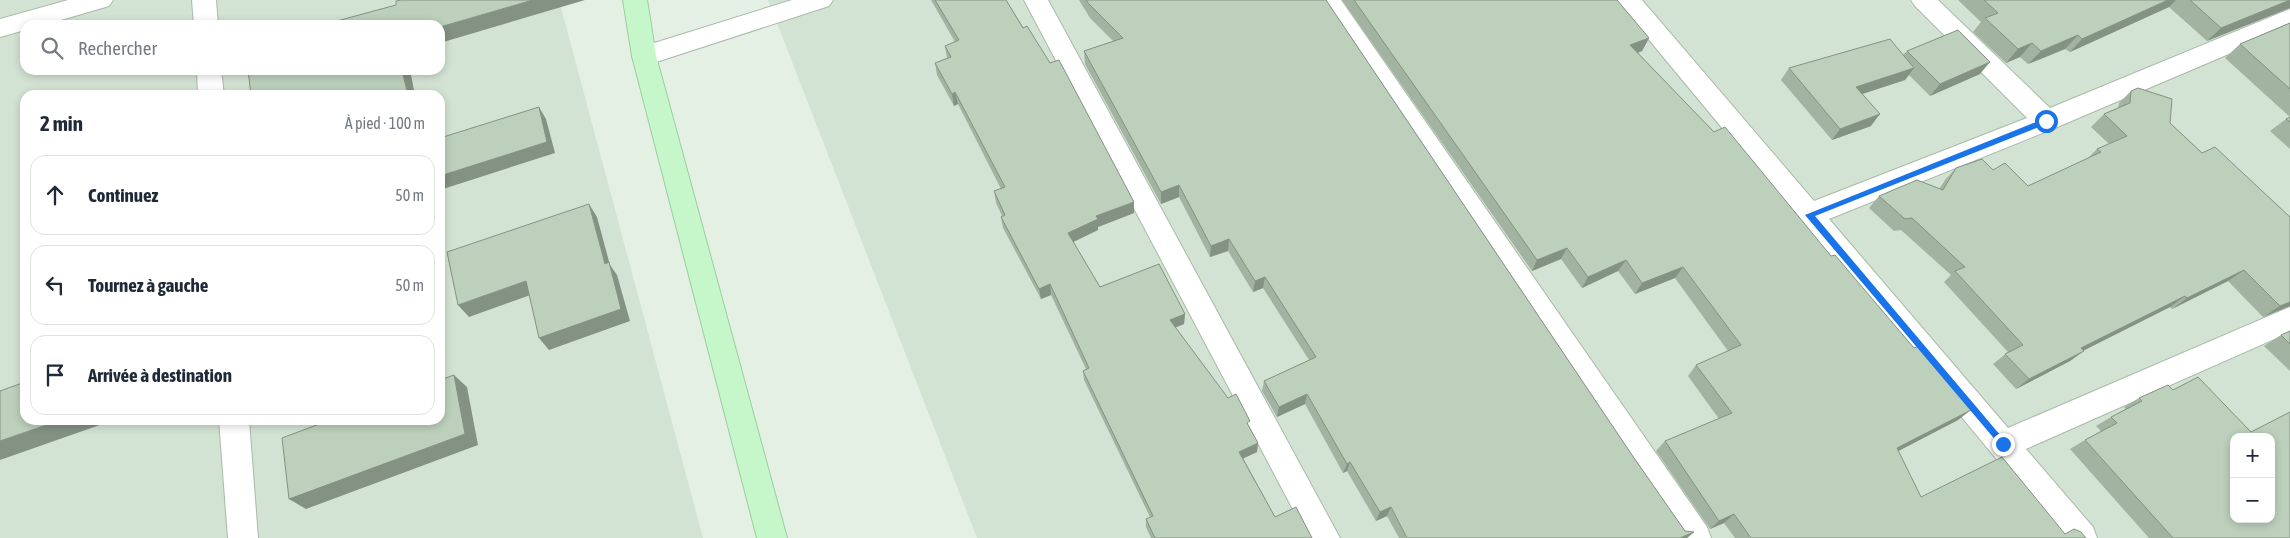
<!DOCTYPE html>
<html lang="fr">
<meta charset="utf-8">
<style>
body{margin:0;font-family:"Asap Condensed",sans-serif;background:#f6f6f7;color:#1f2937}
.controls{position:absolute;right:15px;bottom:15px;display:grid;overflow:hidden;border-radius:10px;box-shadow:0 2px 8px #0003}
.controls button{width:45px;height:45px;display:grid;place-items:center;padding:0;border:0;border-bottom:1px solid #e0e1e3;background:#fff;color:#1f2937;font:25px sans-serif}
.stop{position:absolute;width:15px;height:15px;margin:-11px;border:4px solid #1a73e8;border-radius:50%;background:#fff}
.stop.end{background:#1a73e8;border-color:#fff;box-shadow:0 1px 5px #0008}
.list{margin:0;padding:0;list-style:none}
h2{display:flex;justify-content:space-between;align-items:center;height:65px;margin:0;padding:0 20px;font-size:21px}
h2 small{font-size:16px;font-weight:400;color:#747a83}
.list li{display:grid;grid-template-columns:32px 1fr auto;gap:15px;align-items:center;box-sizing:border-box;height:80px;margin:0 10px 10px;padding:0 10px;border:1px solid #e0e1e3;border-radius:15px}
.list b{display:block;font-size:19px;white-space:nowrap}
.list em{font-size:16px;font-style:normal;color:#747a83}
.icon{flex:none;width:28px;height:28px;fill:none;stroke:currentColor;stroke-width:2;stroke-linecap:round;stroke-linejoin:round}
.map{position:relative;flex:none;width:2290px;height:538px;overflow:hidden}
.search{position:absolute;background:#fff;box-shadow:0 2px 8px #0003;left:20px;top:20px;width:425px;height:55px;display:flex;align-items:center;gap:12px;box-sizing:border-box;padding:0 18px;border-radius:15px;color:#747a83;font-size:19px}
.panel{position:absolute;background:#fff;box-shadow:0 2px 8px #0003;left:20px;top:90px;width:425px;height:335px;border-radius:15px}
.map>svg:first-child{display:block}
.residential{fill:#d3e3d3;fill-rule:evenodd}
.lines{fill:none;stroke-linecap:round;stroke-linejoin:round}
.street-casing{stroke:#a8baa8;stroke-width:2}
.secondary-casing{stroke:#9bcd9e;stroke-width:2}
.street{fill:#fff;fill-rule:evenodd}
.secondary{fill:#c6f7cb;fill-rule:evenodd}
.wall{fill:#a2b3a1}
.shaded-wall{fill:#849283}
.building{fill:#bcd0bb;stroke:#849283;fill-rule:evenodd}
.route{fill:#1a73e8}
</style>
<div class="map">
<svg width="2290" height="538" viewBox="0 0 2290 538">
<rect width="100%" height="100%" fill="#e4f0e4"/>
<g class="residential">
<path d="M 0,0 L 559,0 L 703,538 L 0,538 ZM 25,25 L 440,25 L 440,70 L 25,70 ZM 25,95 L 440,95 L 440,420 L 25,420 Z"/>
<path d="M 768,0 L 2290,0 L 2290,538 L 977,538 ZM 2234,437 L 2271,437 L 2271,519 L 2234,519 Z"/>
</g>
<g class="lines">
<g class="street-casing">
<g id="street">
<path d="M 68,0 L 113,0 L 109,6 L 44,25 L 25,25 L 25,30 L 0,37 L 0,19 Z"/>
<path d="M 192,0 L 216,0 L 218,25 L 194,25 Z"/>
<path d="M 792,0 L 833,0 L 829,6 L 644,66 L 635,63 L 632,56 L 635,49 Z"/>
<path d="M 1024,0 L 1048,0 L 1340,538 L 1308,538 Z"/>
<path d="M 1316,0 L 1341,0 L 1707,527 L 1711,538 L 1678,538 Z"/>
<path d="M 1616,0 L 1642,0 L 1814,201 L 2027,118 L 1915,6 L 1911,0 L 1938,0 L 2050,108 L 2290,9 L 2290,28 L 2055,128 L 1829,219 L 2008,428 L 2290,307 L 2290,332 L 2026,449 L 2093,527 L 2097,538 L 2062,538 Z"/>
<path d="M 197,70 L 221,70 L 224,95 L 198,95 Z"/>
<path d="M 219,420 L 249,420 L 258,538 L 228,538 Z"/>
</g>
</g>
<g class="secondary-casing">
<path id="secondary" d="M 623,0 L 647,0 L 656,56 L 787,538 L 757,538 L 632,56 Z"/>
</g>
<use href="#street" class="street"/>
<use href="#secondary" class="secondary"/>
</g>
<g class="wall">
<path d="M 931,0 L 1006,0 L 1134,202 L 1134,213 L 1098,227 L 1098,230 L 1073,242 L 1100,287 L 1185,314 L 1184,324 L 1175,328 L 1249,427 L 1258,443 L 1257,452 L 1243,458 L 1275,517 L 1312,538 L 1151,538 L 1146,527 L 1146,519 L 1150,517 L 1084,380 L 1083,371 L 1086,369 L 1051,295 L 1041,299 L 1003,228 L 1001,217 L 1002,216 L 996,203 L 994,191 L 1001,189 L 958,104 L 954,106 L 937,75 L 935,63 L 947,58 L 945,46 L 955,42 Z"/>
<path d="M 1079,0 L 1326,0 L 1632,455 L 1685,531 L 1694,532 L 1687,538 L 1399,538 L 1387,516 L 1376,521 L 1347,471 L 1343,473 L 1305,404 L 1277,417 L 1262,391 L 1264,381 L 1309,360 L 1263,288 L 1253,292 L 1228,251 L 1210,257 L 1179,197 L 1161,204 L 1085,64 L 1084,51 L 1113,41 L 1090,18 Z"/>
<path d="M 1342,0 L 1617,0 L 1649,38 L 1642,51 L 1638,53 L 1958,420 L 1898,451 L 1921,497 L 2065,534 L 2086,538 L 1735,538 L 1724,523 L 1710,529 L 1656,451 L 1665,441 L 1719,419 L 1688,376 L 1696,365 L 1728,351 L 1675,278 L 1635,294 L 1618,271 L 1582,288 L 1561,259 L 1532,271 Z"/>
<path d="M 1958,0 L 2290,0 L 2207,41 L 2169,7 L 2070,52 L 2065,49 L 2028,64 L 2020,57 L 2006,63 L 1973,32 L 1981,22 Z"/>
<path d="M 2290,23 L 2290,149 L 2270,131 L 2286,119 L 2290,117 L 2225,58 L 2240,44 Z"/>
<path d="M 1907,51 L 1980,74 L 1930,96 L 1909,75 L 1905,80 L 1862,94 L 1871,126 L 1832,140 L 1781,80 L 1789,68 L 1903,55 Z"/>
<path d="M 2131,91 L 2170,123 L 2202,153 L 2290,217 L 2290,306 L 2263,317 L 2228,281 L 2172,309 L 2170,307 L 2083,350 L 2070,361 L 2016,389 L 1993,364 L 2008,352 L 1944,282 L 1951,275 L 1901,230 L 1894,231 L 1869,208 L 1879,196 L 1940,188 L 1945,180 L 1956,168 L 1993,170 L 2028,186 L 2088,158 L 2097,149 L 2109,144 L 2091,127 L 2104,114 L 2118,108 L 2119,103 Z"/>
<path d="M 2290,331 L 2290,371 L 2264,346 L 2281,335 Z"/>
<path d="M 2173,390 L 2251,432 L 2290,538 L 2149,538 L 2070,449 L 2085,440 L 2101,431 L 2096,426 L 2111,417 L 2126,409 L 2124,407 L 2139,398 Z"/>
</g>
<g class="shaded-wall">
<path d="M 533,0 L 585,0 L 440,43 L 440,27 Z"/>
<path d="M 2168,0 L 2176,0 L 2169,7 L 2070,52 L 2082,39 Z"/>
<path d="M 2290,0 L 2290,8 L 2207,41 L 2221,28 Z"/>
<path d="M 2078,35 L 2065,49 L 2028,64 L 2041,51 Z"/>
<path d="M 1649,38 L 1642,51 L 1624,58 L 1630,45 Z"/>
<path d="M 2032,43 L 2020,57 L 2006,63 L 2018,49 Z"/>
<path d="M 1990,62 L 1980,74 L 1930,96 L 1940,84 Z"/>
<path d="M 1914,68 L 1905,80 L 1847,99 L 1856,87 Z"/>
<path d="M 402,70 L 410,70 L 415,95 L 408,95 Z"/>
<path d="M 955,92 L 958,104 L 954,106 L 952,94 Z"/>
<path d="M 539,107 L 546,119 L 555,153 L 440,190 L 440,176 Z"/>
<path d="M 1880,114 L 1871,126 L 1832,140 L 1840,129 Z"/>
<path d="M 1179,185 L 1179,197 L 1161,204 L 1161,192 Z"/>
<path d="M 1134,202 L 1134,213 L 1098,227 L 1098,230 L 1069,244 L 1068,233 L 1096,216 Z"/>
<path d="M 589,204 L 597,217 L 610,265 L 617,275 L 630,321 L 549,350 L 539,338 L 605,264 Z"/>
<path d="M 1229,239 L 1228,251 L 1210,257 L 1211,246 Z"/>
<path d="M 1567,248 L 1561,259 L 1532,271 L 1537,260 Z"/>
<path d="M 1626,260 L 1618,271 L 1582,288 L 1588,277 Z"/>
<path d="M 1683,267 L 1675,278 L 1635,294 L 1642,283 Z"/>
<path d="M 2244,270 L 2228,281 L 2172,309 L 2187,298 Z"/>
<path d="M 1265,277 L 1263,288 L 1253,292 L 1255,281 Z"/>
<path d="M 526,281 L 536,293 L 469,317 L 458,305 Z"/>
<path d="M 1050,284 L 1051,295 L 1041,299 L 1039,289 Z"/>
<path d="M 2185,296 L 2170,307 L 2067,359 L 2081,348 Z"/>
<path d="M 2290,302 L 2290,306 L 2263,317 L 2280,306 Z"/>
<path d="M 1185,314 L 1184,324 L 1169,330 L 1170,320 Z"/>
<path d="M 2084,351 L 2070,361 L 2016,389 L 2029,379 Z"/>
<path d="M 454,375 L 467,387 L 478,445 L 306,509 L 289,499 Z"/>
<path d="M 1307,394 L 1305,404 L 1277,417 L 1279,407 Z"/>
<path d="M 1971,410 L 1958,420 L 1885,458 L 1897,448 Z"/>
<path d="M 61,420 L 114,420 L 0,460 L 0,441 Z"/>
<path d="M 1258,443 L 1257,452 L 1238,461 L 1239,452 Z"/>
<path d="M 1350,462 L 1347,471 L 1343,473 L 1347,464 Z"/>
<path d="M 1391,507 L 1387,516 L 1376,521 L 1380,512 Z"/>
<path d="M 1734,514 L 1724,523 L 1710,529 L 1719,521 Z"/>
<path d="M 1694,532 L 1687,538 L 1680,538 Z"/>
</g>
<g class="building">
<path d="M 401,0 L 533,0 L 440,27 L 440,25 L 322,25 L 396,5 L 396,1 Z"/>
<path d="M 935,0 L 1006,0 L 1023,28 L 1027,26 L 1050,63 L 1059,60 L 1134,202 L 1096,216 L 1098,219 L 1068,233 L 1100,287 L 1159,264 L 1185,314 L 1170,320 L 1228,398 L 1236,394 L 1250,421 L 1247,423 L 1258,443 L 1239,452 L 1275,517 L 1296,507 L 1312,538 L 1155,538 L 1146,519 L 1153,516 L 1083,371 L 1089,368 L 1050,284 L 1039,289 L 1001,217 L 1005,215 L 994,191 L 1005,187 L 955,92 L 952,94 L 935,63 L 951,57 L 945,46 L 959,40 Z"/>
<path d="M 1086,0 L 1326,0 L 1632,455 L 1685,531 L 1694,532 L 1680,538 L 1407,538 L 1391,507 L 1380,512 L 1350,462 L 1347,464 L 1307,394 L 1279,407 L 1264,381 L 1316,357 L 1265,277 L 1255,281 L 1229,239 L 1211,246 L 1179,185 L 1161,192 L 1084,51 L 1123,38 L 1089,4 Z"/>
<path d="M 1354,0 L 1617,0 L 1649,38 L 1630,45 L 1714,132 L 1725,127 L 1831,256 L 1835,255 L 1914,348 L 1919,346 L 1971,410 L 1897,448 L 1921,497 L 2002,457 L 2065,534 L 2074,529 L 2081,532 L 2086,538 L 1751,538 L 1734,514 L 1719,521 L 1665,441 L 1732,413 L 1696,365 L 1741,345 L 1683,267 L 1642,283 L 1626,260 L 1588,277 L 1567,248 L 1537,260 Z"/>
<path d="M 1984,0 L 2168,0 L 2082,39 L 2078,35 L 2041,51 L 2032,43 L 2018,49 L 1985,18 L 1998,13 Z"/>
<path d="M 2190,0 L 2290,0 L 2221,28 Z"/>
<path d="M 2290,23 L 2290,89 L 2240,44 Z"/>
<path d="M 1958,30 L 1990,62 L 1940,84 L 1907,51 Z"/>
<path d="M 1890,39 L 1914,68 L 1856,87 L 1880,114 L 1840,129 L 1789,68 Z"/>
<path d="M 248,70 L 402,70 L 408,95 L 251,95 Z"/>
<path d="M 2138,88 L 2172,99 L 2170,123 L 2202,153 L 2215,147 L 2290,217 L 2290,302 L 2280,306 L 2244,270 L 2187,298 L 2185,296 L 2081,348 L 2084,351 L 2029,379 L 2005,354 L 2023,345 L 1955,271 L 1965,267 L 1912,218 L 1905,219 L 1879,196 L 1917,180 L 1943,190 L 1956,168 L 1982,159 L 1993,170 L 2005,163 L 2028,186 L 2101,152 L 2097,149 L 2127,136 L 2104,114 L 2130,103 L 2131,91 Z"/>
<path d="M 539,107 L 547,142 L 440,176 L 440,138 Z"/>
<path d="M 2290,117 L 2290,122 L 2286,119 Z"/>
<path d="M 589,204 L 605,264 L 609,262 L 621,309 L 539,338 L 526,281 L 458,305 L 447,252 Z"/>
<path d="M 2290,331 L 2290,344 L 2281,335 Z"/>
<path d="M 454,375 L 465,434 L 289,499 L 282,438 L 330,420 L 440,420 L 440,380 Z"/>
<path d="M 2198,377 L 2251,432 L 2290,412 L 2290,538 L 2173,538 L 2085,440 L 2117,423 L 2111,417 L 2142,401 L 2139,398 L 2168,385 L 2173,390 ZM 2234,437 L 2271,437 L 2271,519 L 2234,519 Z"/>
<path d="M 25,382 L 25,420 L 61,420 L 0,441 L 0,391 Z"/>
</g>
<path class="route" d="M 2046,118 L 2050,121 L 2049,123 L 1815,216 L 2006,442 L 2006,447 L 2003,449 L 1805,215 Z"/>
</svg>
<div class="controls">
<button>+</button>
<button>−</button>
</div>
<div class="stop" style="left:2046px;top:121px"></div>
<div class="stop end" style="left:2003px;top:444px"></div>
<div class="search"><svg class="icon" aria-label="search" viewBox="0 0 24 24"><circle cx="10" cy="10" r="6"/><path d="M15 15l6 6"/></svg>Rechercher</div>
<section class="panel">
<h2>2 min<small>À pied · 100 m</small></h2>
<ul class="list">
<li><svg class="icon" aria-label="ahead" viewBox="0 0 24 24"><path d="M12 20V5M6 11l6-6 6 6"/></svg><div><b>Continuez</b></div><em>50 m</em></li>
<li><svg class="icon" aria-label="left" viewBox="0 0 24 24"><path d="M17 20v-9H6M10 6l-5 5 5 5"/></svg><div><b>Tournez à gauche</b></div><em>50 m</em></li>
<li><svg class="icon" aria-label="arrive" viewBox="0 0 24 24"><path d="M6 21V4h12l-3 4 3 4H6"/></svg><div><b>Arrivée à destination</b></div></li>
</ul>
</section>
</div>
